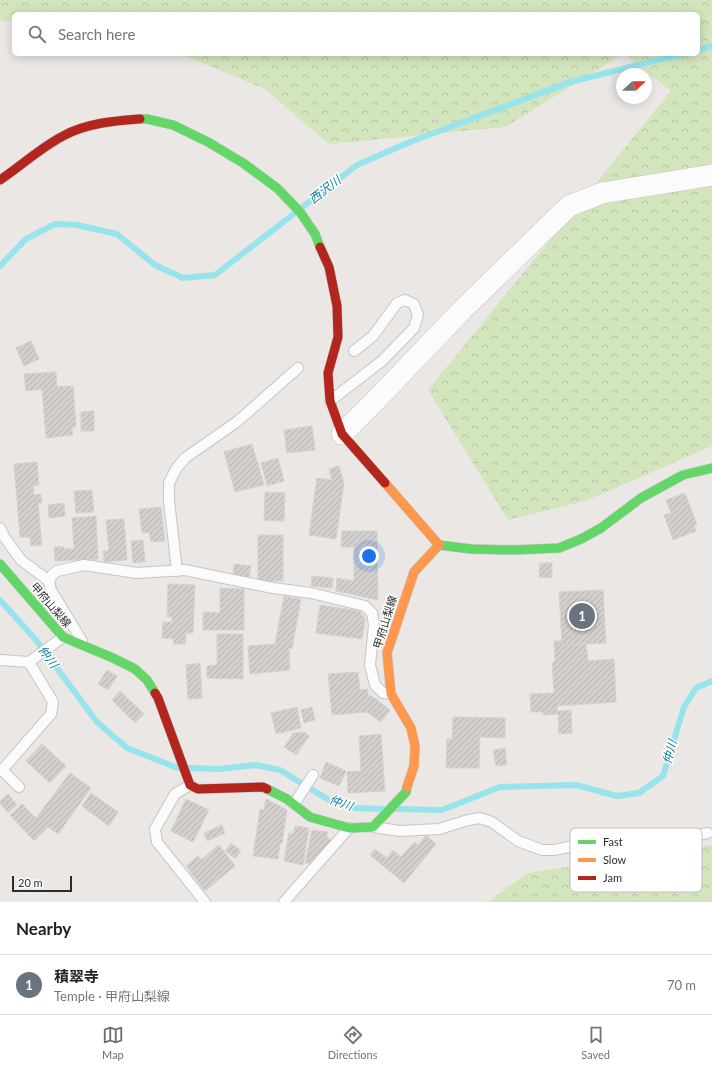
<!DOCTYPE html>
<meta charset="utf-8">
<style>
body{margin:0;font-family:Lato,"Noto Sans JP",sans-serif;background:#f2f2f2;color:#222}
.compass{position:absolute;left:616px;top:68px;width:36px;height:36px;border-radius:50%;background:#fff;box-shadow:0 2px 10px #0003;rotate:68deg}
.scale{position:absolute;left:12px;bottom:10px;width:60px;box-sizing:border-box;padding-left:4px;border:2px solid #2d2d2d;border-top:0;font-size:11px;line-height:14px;white-space:nowrap;color:#2d2d2d;-webkit-text-stroke:3px #fff;paint-order:stroke}
.you{position:absolute;left:369px;top:556px;width:14px;height:14px;margin:-10px;border:3px solid #fff;border-radius:50%;background:#1a73e8;box-shadow:0 0 0 6px #1a73e833}
.badge{display:grid;place-items:center;width:26px;height:26px;border-radius:50%;background:#6f6e6d;color:#fff;font-size:13px;font-weight:700}
.pin{position:absolute;translate:-50% -50%;border:2px solid #fff;box-shadow:0 1px 4px #0006}
.list{margin:0;padding:0;list-style:none}
h2{display:flex;justify-content:space-between;align-items:center;height:52px;margin:0;padding:0 16px;font-size:17px}
h2 small{font-size:13px;font-weight:400;color:#767676}
.list li{display:grid;grid-template-columns:26px 1fr auto;gap:12px;align-items:center;box-sizing:border-box;height:60px;padding:0 16px;border-top:1px solid #e0e0e0}
.list b{display:block;font-size:15px;white-space:nowrap}
.list p{margin:0;font-size:13px;white-space:nowrap;color:#767676}
.list em{font-size:13px;font-style:normal;color:#767676}
.icon{flex:none;width:22px;height:22px;fill:none;stroke:currentColor;stroke-width:2;stroke-linecap:round;stroke-linejoin:round}
.map{position:relative;flex:none;width:712px;height:902px;overflow:hidden}
.search{position:absolute;background:#fff;box-shadow:0 2px 10px #0003;left:12px;right:12px;top:12px;height:44px;display:flex;align-items:center;gap:10px;box-sizing:border-box;padding:0 14px;border-radius:6px;color:#767676;font-size:15px}
.sheet{height:112px;background:#fff}
nav{display:flex;justify-content:space-around;align-items:center;box-sizing:border-box;height:56px;border-top:1px solid #e0e0e0;background:#fff;font-size:11px;color:#767676}
nav a{display:grid;justify-items:center;gap:2px}
nav .on{color:#6f6e6d}
.map>svg:first-child{display:block}
.forest{fill:url(#forest-crowns)}
.lines{fill:none;stroke-linecap:round;stroke-linejoin:round}
.stream{stroke:#97e4ec;stroke-width:6}
.building{fill:url(#building-hatch);stroke:#d5d2d0}
.lane-casing{stroke:#c6c6c6;stroke-width:12}
.street-casing{stroke:#c6c6c6;stroke-width:22}
.fast-casing{stroke:#c6c4c3;stroke-width:10}
.slow-casing{stroke:#c6c4c3;stroke-width:10}
.jam-casing{stroke:#c6c4c3;stroke-width:10}
.lane{stroke:#fcfbfb;stroke-width:10}
.street{stroke:#fcfbfb;stroke-width:21}
.fast{stroke:#63d668;stroke-width:9}
.slow{stroke:#ff974d;stroke-width:9}
.jam{stroke:#b3261e;stroke-width:9}
.labels{text-anchor:middle;stroke-width:3;stroke-linejoin:round;paint-order:stroke}
.street-label{font-size:11px;fill:#2d2d2d;stroke:#fff}
.water-label{font-size:12px;font-style:italic;fill:#0d809a;stroke:#fff}
.key{fill:#fff;stroke:#c0c0c0;stroke-width:1}
.key-label{font-size:11px;fill:#2d2d2d}
</style>
<div class="map">
<svg width="712" height="902" viewBox="0 0 712 902">
<defs>
<pattern id="forest-crowns" width="20" height="18" patternUnits="userSpaceOnUse"><rect width="20" height="18" fill="#d3e5bd"/><path d="M2 6a3 3 0 1 1 6 0M12 15a3 3 0 1 1 6 0" fill="none" stroke="#b5c5a3"/></pattern>
<pattern id="building-hatch" width="6" height="6" patternUnits="userSpaceOnUse"><rect width="6" height="6" fill="#d2cfcd"/><path d="M-1 1l2-2M0 6l6-6M5 7l2-2" fill="none" stroke="#b5b2b0"/></pattern>
</defs>
<rect width="100%" height="100%" fill="#eae7e4"/>
<g class="forest">
<path d="M 0,0 L 712,0 L 712,446 L 585,501 L 508,520 L 428,390 L 671,91 L 624,54 L 698,54 L 698,14 L 14,14 L 14,22 L 0,20 Z"/>
<path d="M 181,54 L 623,54 L 505,127 L 329,144 L 265,89 Z"/>
<path d="M 712,845 L 712,902 L 488,902 L 527,873 Z"/>
</g>
<g class="lines">
<g class="stream">
<path d="M 698,50 L 712,46"/>
<path d="M 0,266 L 26,239 L 55,224 L 77,225 L 117,234 L 155,265 L 183,278 L 215,275 L 357,165 L 410,142 L 570,82 L 682,54"/>
<path d="M 0,600 L 36,640 L 97,722 L 127,748 L 175,767 L 178,768"/>
<path d="M 189,768 L 220,769 L 256,765 L 280,770 L 329,800 L 354,808 L 383,809"/>
<path d="M 396,809 L 442,810 L 500,787 L 576,785 L 617,796 L 639,793 L 663,776 L 684,707 L 696,688 L 712,681"/>
</g>
</g>
<g class="building">
<path d="M 31,341 L 39,359 L 24,366 L 16,348 Z"/>
<path d="M 56,372 L 57,387 L 73,386 L 76,427 L 72,428 L 73,435 L 46,438 L 42,389 L 26,391 L 24,374 Z"/>
<path d="M 94,411 L 94,431 L 81,431 L 81,412 Z"/>
<path d="M 312,426 L 315,450 L 287,453 L 284,430 Z"/>
<path d="M 252,444 L 264,485 L 235,492 L 224,452 Z"/>
<path d="M 278,458 L 284,481 L 267,486 L 261,463 Z"/>
<path d="M 37,462 L 39,485 L 33,486 L 34,495 L 41,494 L 42,503 L 38,503 L 42,545 L 31,546 L 30,537 L 20,537 L 14,464 Z"/>
<path d="M 339,466 L 344,483 L 336,539 L 309,535 L 317,478 L 332,480 L 329,469 Z"/>
<path d="M 92,490 L 94,512 L 76,513 L 74,491 Z"/>
<path d="M 265,492 L 285,493 L 284,521 L 264,520 Z"/>
<path d="M 685,493 L 697,524 L 694,525 L 696,531 L 673,540 L 664,515 L 671,513 L 666,500 Z"/>
<path d="M 64,503 L 65,516 L 49,518 L 48,505 Z"/>
<path d="M 161,507 L 165,541 L 151,542 L 149,532 L 142,533 L 139,509 Z"/>
<path d="M 96,516 L 98,559 L 55,561 L 54,547 L 64,547 L 64,549 L 74,549 L 72,518 Z"/>
<path d="M 124,519 L 127,560 L 104,562 L 103,551 L 109,551 L 106,520 Z"/>
<path d="M 342,531 L 377,531 L 378,600 L 336,591 L 337,578 L 354,581 L 354,547 L 341,547 Z"/>
<rect x="258" y="535" width="25" height="46"/>
<path d="M 143,540 L 145,562 L 133,563 L 131,541 Z"/>
<path d="M 540,563 L 552,563 L 552,578 L 539,577 Z"/>
<path d="M 234,564 L 251,566 L 249,578 L 233,576 Z"/>
<path d="M 312,576 L 333,578 L 332,588 L 311,586 Z"/>
<path d="M 168,584 L 195,585 L 193,633 L 186,633 L 185,644 L 173,644 L 174,639 L 162,638 L 163,622 L 172,622 L 172,617 L 167,617 Z"/>
<path d="M 220,588 L 244,589 L 244,630 L 203,630 L 203,612 L 220,613 Z"/>
<path d="M 603,590 L 606,643 L 562,645 L 559,592 Z"/>
<path d="M 284,596 L 301,599 L 292,649 L 289,648 L 290,670 L 250,674 L 248,646 L 275,644 Z"/>
<path d="M 320,605 L 360,611 L 365,619 L 362,639 L 316,633 Z"/>
<path d="M 217,634 L 243,634 L 243,679 L 207,678 L 207,666 L 217,665 Z"/>
<path d="M 554,641 L 562,641 L 562,645 L 586,644 L 588,661 L 614,659 L 616,702 L 557,706 L 557,711 L 571,710 L 572,733 L 559,734 L 558,714 L 543,715 L 543,712 L 531,712 L 530,694 L 554,693 L 552,662 L 555,662 Z"/>
<path d="M 200,663 L 202,698 L 188,699 L 186,665 Z"/>
<path d="M 107,670 L 117,676 L 108,690 L 98,684 Z"/>
<path d="M 358,672 L 360,690 L 368,689 L 368,696 L 372,696 L 390,710 L 381,722 L 367,712 L 332,715 L 328,674 Z"/>
<path d="M 120,691 L 144,714 L 135,723 L 112,700 Z"/>
<path d="M 297,707 L 301,728 L 276,734 L 271,713 Z"/>
<path d="M 312,707 L 315,720 L 304,723 L 301,710 Z"/>
<path d="M 453,717 L 505,718 L 505,738 L 480,737 L 479,768 L 446,768 L 447,739 L 452,739 Z"/>
<path d="M 304,732 L 309,736 L 296,755 L 284,747 L 293,733 Z"/>
<path d="M 381,734 L 385,791 L 348,793 L 347,772 L 361,771 L 359,736 Z"/>
<path d="M 42,744 L 66,766 L 50,783 L 26,761 Z"/>
<path d="M 505,748 L 507,765 L 496,766 L 493,750 Z"/>
<path d="M 326,762 L 346,771 L 339,786 L 320,778 Z"/>
<path d="M 70,773 L 91,788 L 58,834 L 48,827 L 34,841 L 10,815 L 22,804 L 36,818 Z"/>
<path d="M 91,793 L 118,812 L 109,826 L 82,806 Z"/>
<path d="M 8,794 L 17,805 L 8,813 L 0,803 L 0,801 Z"/>
<path d="M 186,799 L 209,810 L 193,842 L 171,831 Z"/>
<path d="M 266,799 L 287,810 L 282,843 L 280,843 L 278,859 L 253,856 L 260,809 L 264,810 Z"/>
<path d="M 222,825 L 225,833 L 207,841 L 204,833 Z"/>
<path d="M 295,826 L 309,828 L 303,865 L 284,861 L 289,833 L 293,834 Z"/>
<path d="M 312,830 L 328,832 L 326,836 L 333,842 L 313,863 L 305,863 Z"/>
<path d="M 426,835 L 436,844 L 404,883 L 370,855 L 375,849 L 387,858 L 393,850 L 401,857 L 414,842 L 418,845 Z"/>
<path d="M 231,843 L 241,851 L 235,858 L 225,851 Z"/>
<path d="M 219,845 L 235,866 L 205,891 L 186,866 L 198,856 L 201,860 Z"/>
</g>
<g class="lines">
<g class="lane-casing">
<g id="lane">
<path d="M 330,401 L 382,361 L 414,328 L 418,315 L 414,304 L 405,300 L 397,303 L 373,336 L 354,351"/>
<path d="M 0,528 L 5,538 L 21,560 L 49,581"/>
<path d="M 177,571 L 169,501 L 169,483 L 176,469 L 185,458 L 238,421 L 298,368"/>
<path d="M 82,641 L 51,590 L 49,581 L 52,575 L 57,571 L 84,565 L 137,573 L 185,570 L 273,588 L 311,593 L 365,606 L 372,613 L 374,625 L 370,665 L 375,685 L 383,693 L 391,694"/>
<path d="M 0,660 L 29,662 L 53,702 L 51,714 L 2,770 L 19,787"/>
<path d="M 29,662 L 63,637"/>
<path d="M 190,785 L 175,794 L 155,829 L 157,842 L 205,902"/>
<path d="M 294,804 L 313,775"/>
<path d="M 373,827 L 400,831 L 439,829 L 468,820 L 480,818 L 492,822 L 518,841 L 542,850 L 554,850 L 593,842 L 660,838 L 675,839 L 708,833"/>
<path d="M 284,902 L 349,828"/>
</g>
</g>
<g class="street-casing">
<path id="street" d="M 342,434 L 378,398 L 463,309 L 569,206 L 602,193 L 712,175"/>
</g>
<g class="fast-casing">
<g id="fast">
<path d="M 140,119 L 147,119 L 173,125 L 208,142 L 243,163 L 277,188 L 300,212 L 315,234 L 320,247"/>
<path d="M 439,545 L 471,549 L 514,550 L 559,548 L 581,539 L 601,528 L 641,498 L 683,475 L 712,468"/>
<path d="M 0,564 L 63,637 L 113,658 L 135,669 L 147,680 L 155,693"/>
<path d="M 267,789 L 287,799 L 310,817 L 349,828 L 373,827 L 406,792 L 407,787"/>
</g>
</g>
<g class="slow-casing">
<g id="slow">
<path d="M 385,483 L 439,545"/>
<path d="M 407,787 L 414,766 L 415,746 L 411,728 L 391,694 L 387,653 L 414,572 L 439,545"/>
</g>
</g>
<g class="jam-casing">
<g id="jam">
<path d="M 0,180 C 21,166 40,148 63,136 C 86,123 114,121 140,119"/>
<path d="M 320,247 L 329,267 L 337,306 L 338,337 L 328,373 L 330,401 L 342,434 L 385,483"/>
<path d="M 155,693 L 158,698 L 190,785 L 198,789 L 263,787 L 267,789"/>
</g>
</g>
<use href="#lane" class="lane"/>
<use href="#street" class="street"/>
<use href="#fast" class="fast"/>
<use href="#slow" class="slow"/>
<use href="#jam" class="jam"/>
</g>
<g class="labels">
<g class="street-label">
<text transform="translate(51 605) rotate(49)" y="4">甲府山梨線</text>
<text transform="translate(385 622) rotate(-73)" y="4">甲府山梨線</text>
</g>
<g class="water-label">
<text transform="translate(325 190) rotate(-38)" y="4">西沢川</text>
<text transform="translate(48 657) rotate(53)" y="4">仲川</text>
<text transform="translate(670 752) rotate(-74)" y="4">仲川</text>
<text transform="translate(341 803) rotate(19)" y="4">仲川</text>
</g>
</g>
<rect x="570" y="828" width="132" height="64" rx="6" class="key"/>
<rect x="578" y="840" width="18" height="4" fill="#63d668"/>
<rect x="578" y="858" width="18" height="4" fill="#ff974d"/>
<rect x="578" y="876" width="18" height="4" fill="#b3261e"/>
<g class="key-label">
<text x="603" y="846">Fast</text>
<text x="603" y="864">Slow</text>
<text x="603" y="882">Jam</text>
</g>
</svg>
<svg class="compass" viewBox="-18 -18 36 36"><path d="M0-13l5 13h-10z" fill="#e53935"/><path d="M0 13l5-13h-10z" fill="#767676"/></svg>
<div class="scale">20 m</div>
<div class="you"></div>
<div class="pin badge" style="left:582px;top:616px;background:#6b7280">1</div>
<div class="search"><svg class="icon" aria-label="search" viewBox="0 0 24 24"><circle cx="10" cy="10" r="6"/><path d="M15 15l6 6"/></svg>Search here</div>
</div>
<section class="sheet">
<h2>Nearby<small></small></h2>
<ul class="list">
<li><span class="badge" style="background:#6b7280">1</span><div><b>積翠寺</b><p>Temple · 甲府山梨線</p></div><em>70 m</em></li>
</ul>
</section>
<nav>
<a class="on"><svg class="icon" aria-label="map" viewBox="0 0 24 24"><path d="M3 6l6-2 6 2 6-2v14l-6 2-6-2-6 2zM9 4v14M15 6v14"/></svg>Map</a>
<a><svg class="icon" aria-label="directions" viewBox="0 0 24 24"><path d="M12 3l9 9-9 9-9-9zM9 14v-3h6M13 9l2 2-2 2"/></svg>Directions</a>
<a><svg class="icon" aria-label="saved" viewBox="0 0 24 24"><path d="M7 4h10v16l-5-4-5 4z"/></svg>Saved</a>
</nav>
